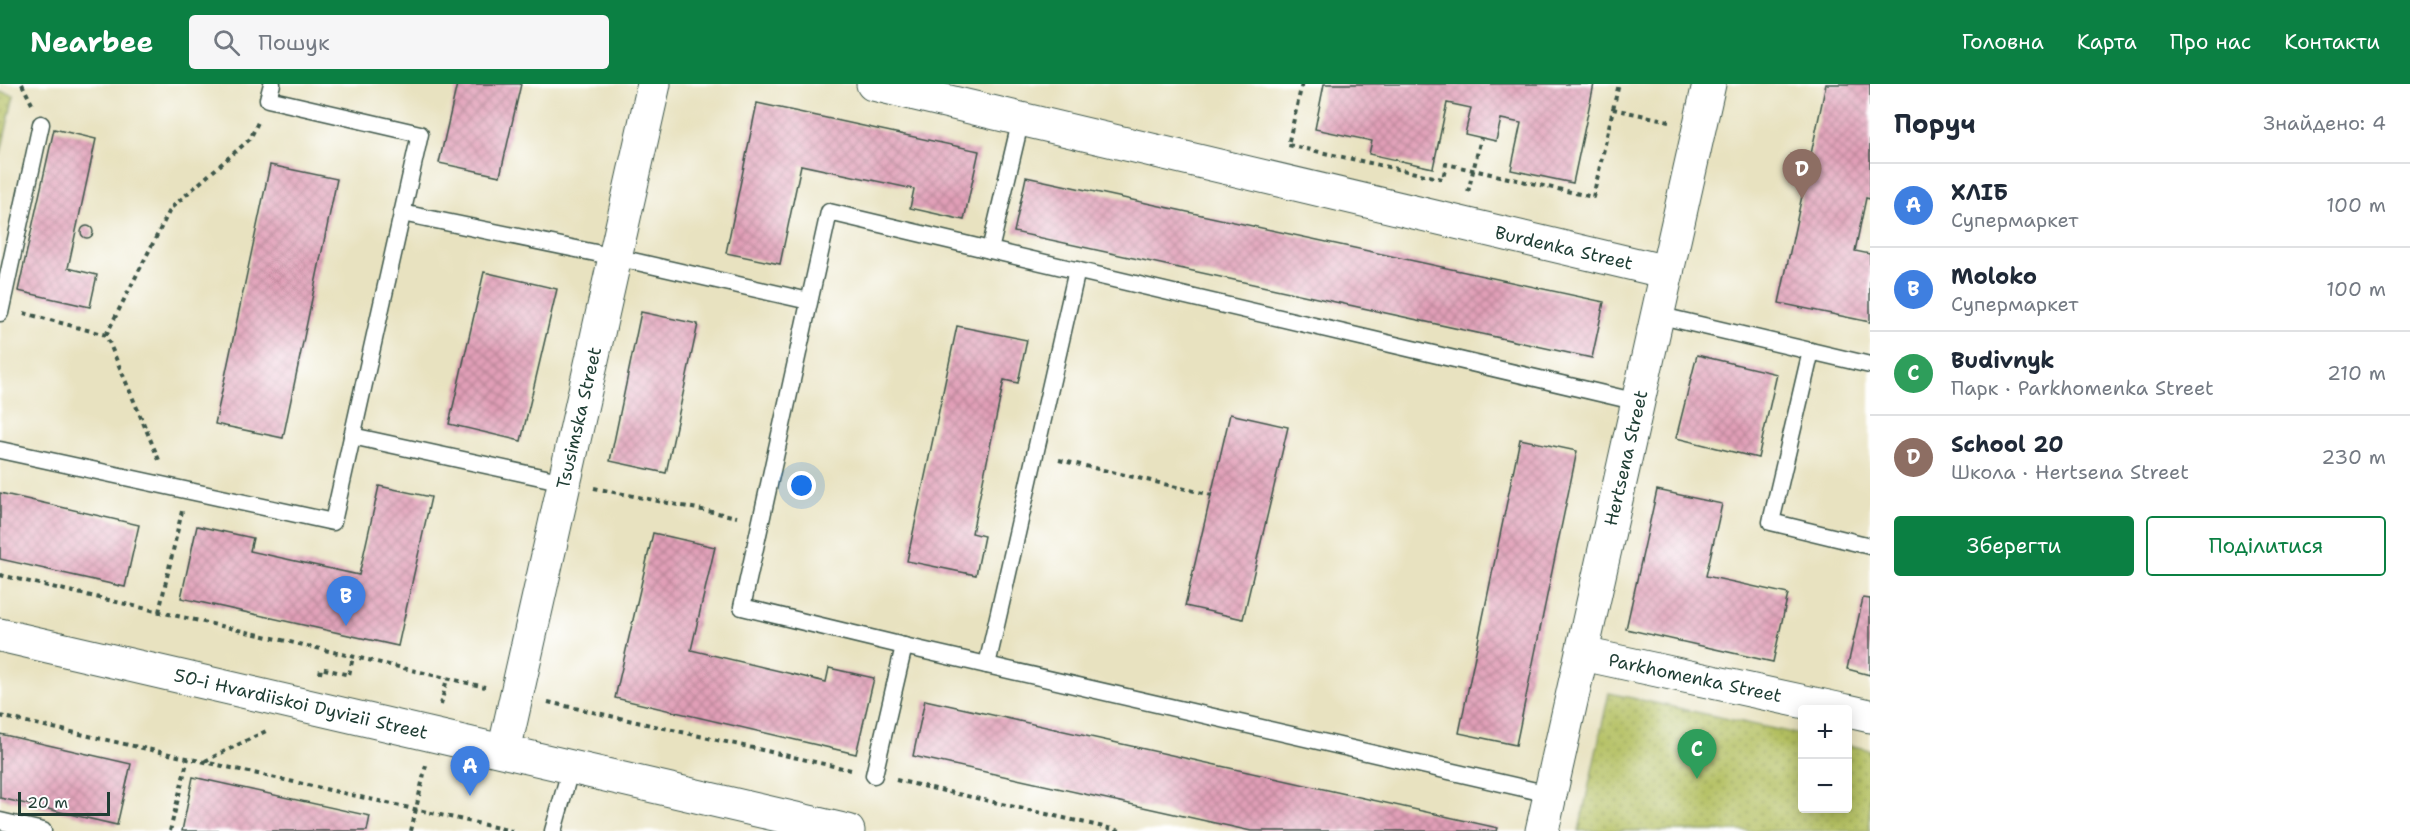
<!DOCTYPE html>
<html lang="uk">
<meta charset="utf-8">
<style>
body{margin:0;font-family:"Shantell Sans",sans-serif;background:#f6f6f7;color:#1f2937}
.controls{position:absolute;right:18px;bottom:18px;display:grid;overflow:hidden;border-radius:6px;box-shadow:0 3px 15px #0003}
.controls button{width:54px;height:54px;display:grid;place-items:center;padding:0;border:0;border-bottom:2px solid #e0e1e3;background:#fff;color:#1f2937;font:30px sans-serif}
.scale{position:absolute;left:18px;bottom:15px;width:92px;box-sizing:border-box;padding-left:6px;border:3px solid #1f3d34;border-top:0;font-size:16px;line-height:21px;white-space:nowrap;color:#1f3d34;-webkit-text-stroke:4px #fff;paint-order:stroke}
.you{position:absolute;left:802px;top:402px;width:21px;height:21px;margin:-15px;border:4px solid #fff;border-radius:50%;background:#1a73e8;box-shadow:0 0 0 9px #1a73e833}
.badge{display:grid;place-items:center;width:39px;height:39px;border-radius:50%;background:#0b8043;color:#fff;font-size:20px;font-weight:700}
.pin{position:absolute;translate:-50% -50px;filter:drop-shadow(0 2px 3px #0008)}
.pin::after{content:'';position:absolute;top:32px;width:21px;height:18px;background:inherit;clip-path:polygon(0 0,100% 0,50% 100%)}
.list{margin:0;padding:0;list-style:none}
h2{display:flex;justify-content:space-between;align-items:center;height:78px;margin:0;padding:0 24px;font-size:26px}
h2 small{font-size:20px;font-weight:400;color:#747a83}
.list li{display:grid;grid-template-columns:39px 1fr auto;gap:18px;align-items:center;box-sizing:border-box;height:84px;padding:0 24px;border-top:2px solid #e0e1e3}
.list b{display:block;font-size:22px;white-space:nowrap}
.list p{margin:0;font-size:20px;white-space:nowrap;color:#747a83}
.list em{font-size:20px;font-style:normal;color:#747a83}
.actions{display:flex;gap:12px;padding:18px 24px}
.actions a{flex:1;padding:14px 0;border:2px solid #0b8043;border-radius:6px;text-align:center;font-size:21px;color:#0b8043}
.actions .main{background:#0b8043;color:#fff}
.icon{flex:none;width:33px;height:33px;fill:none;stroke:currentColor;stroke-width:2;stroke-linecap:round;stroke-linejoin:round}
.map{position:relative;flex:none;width:1870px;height:747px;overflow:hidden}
header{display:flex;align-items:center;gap:36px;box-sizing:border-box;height:84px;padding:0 30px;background:#0b8043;color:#fff}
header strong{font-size:28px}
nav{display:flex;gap:33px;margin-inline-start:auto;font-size:21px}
.search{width:420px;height:54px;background:#f6f6f7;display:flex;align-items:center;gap:15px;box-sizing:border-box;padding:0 21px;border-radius:6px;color:#747a83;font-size:22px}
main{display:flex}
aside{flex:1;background:#fff}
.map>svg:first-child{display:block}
.park{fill:url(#park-dots);stroke:#697e4a;stroke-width:1.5}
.building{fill:url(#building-cross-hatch)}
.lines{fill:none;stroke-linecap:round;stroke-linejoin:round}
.lane-casing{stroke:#3d5649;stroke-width:19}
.street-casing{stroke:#3d5649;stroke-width:35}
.path{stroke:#3d5649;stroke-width:4;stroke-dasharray:4.5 4.5;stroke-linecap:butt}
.lane{stroke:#fff;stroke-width:16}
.street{stroke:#fff;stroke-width:33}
.labels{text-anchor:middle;stroke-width:4.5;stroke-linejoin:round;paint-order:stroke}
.street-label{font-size:18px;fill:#1f3d34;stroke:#fff}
</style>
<header>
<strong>Nearbee</strong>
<div class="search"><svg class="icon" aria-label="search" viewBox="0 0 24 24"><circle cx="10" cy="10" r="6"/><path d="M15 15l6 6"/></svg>Пошук</div>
<nav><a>Головна</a><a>Карта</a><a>Про нас</a><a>Контакти</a></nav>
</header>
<main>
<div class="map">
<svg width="1870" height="747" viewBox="0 0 1870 747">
<defs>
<pattern id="park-dots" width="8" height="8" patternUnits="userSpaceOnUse" patternTransform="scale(1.5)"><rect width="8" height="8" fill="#b3bf61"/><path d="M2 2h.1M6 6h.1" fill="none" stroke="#919c51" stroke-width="1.8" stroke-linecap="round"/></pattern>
<pattern id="building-cross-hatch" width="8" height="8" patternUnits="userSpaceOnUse" patternTransform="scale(1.5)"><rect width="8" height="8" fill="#e19fb7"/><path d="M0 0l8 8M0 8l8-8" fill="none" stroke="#b68396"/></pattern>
</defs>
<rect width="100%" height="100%" fill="#fff"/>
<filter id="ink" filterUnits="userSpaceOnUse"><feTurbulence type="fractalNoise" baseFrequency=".0167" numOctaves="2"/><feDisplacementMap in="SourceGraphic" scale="12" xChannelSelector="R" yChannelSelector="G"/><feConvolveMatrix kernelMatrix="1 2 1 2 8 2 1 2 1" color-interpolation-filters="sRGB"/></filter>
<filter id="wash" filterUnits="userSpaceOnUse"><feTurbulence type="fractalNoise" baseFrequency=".008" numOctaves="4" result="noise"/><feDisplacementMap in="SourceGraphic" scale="24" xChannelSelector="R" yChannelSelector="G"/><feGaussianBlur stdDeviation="1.35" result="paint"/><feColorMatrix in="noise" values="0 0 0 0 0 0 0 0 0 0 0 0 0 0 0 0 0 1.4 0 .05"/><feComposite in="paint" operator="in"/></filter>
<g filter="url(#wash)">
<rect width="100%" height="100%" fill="#e8e2c0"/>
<g class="park">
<path d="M 0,8 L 14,11 L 0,72 Z"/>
<path d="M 1609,609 L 1802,651 L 1802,724 L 1848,724 L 1848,661 L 1870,666 L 1870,747 L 1579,747 Z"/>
</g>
<g id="blocks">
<g class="building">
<path d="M 457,0 L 521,0 L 500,92 L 439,79 Z"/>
<path d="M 1324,0 L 1594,0 L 1573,99 L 1511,86 L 1521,39 L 1501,35 L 1496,57 L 1465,50 L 1471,24 L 1447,19 L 1433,84 L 1369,70 L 1372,57 L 1315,45 Z"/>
<path d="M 1826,0 L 1870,0 L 1870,115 L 1866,114 L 1855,167 L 1870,170 L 1870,238 L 1779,219 Z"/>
<path d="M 757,19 L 979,67 L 964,136 L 910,124 L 914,105 L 801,81 L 780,180 L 726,169 Z"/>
<path d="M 54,45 L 96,55 L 68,184 L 97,191 L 90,223 L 18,207 Z"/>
<path d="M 270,81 L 337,95 L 283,354 L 215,340 Z"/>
<path d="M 1026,93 L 1604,218 L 1592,274 L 1014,148 Z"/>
<circle cx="87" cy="148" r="6"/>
<path d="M 484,188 L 557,205 L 521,357 L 449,340 Z"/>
<path d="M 641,228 L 698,240 L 666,389 L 610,377 Z"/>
<path d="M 957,242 L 1027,256 L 1018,299 L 1004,296 L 972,449 L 984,452 L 976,491 L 907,477 Z"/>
<path d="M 1697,271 L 1777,290 L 1758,374 L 1676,354 Z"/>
<path d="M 1230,330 L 1288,343 L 1243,535 L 1185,522 Z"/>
<path d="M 1520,355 L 1577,367 L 1516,661 L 1459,649 Z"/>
<path d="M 379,402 L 431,413 L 398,562 L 181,514 L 197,442 L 253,454 L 250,467 L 359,491 Z"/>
<path d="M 1657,406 L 1722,420 L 1706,492 L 1788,510 L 1773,578 L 1626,545 Z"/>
<path d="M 0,409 L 139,441 L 125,503 L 0,475 Z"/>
<path d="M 653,449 L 715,463 L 691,566 L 826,598 L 829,584 L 874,594 L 856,670 L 615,614 Z"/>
<path d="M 1863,514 L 1870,515 L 1870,591 L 1847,585 Z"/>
<path d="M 925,616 L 1498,744 L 1497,747 L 1251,747 L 913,672 Z"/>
<path d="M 0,650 L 131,680 L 117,741 L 0,714 Z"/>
<path d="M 193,693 L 370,732 L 367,747 L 182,747 Z"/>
</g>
</g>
</g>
<g filter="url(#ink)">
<use href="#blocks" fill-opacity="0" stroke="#3d5649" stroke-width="1.5"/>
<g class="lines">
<g class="lane-casing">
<g id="lane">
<path d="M 1021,35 L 990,166 L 1638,318"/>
<path d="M 402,129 L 615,173 L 809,217"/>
<path d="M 0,229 L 41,40"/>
<path d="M 1657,231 L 1870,281"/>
<path d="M 1811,267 L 1771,438 L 1870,462"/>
<path d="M 352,352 L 564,398"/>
<path d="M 0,366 L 333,438 L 420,50 L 268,15 L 272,0"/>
<path d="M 904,562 L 742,523 L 829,128 L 990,166"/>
<path d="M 987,581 L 1077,186"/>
<path d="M 874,691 L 904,562 L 1549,710"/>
<path d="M 0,737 L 43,747"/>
<path d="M 553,747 L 571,683"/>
</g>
</g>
<g class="street-casing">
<g id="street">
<path d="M 873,0 L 1667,188"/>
<path d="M 0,551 L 848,747"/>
<path d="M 1583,570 L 1842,626"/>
<path d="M 1848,627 L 1870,632"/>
<path d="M 504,667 L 654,0"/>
<path d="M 1542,747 L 1709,0"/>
</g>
</g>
<g class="path">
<path d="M 22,0 L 32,20"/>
<path d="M 1302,0 L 1288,61 L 1443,95 L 1446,80 L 1593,113 L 1613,25 L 1669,37"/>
<path d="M 1613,25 L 1619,0"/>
<path d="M 1468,108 L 1481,54"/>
<path d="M 24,229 L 106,251 L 159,376"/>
<path d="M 106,251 L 171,124 L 250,55 L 259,36"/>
<path d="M 1059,376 L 1212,411"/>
<path d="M 594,404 L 737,433"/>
<path d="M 0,491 L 485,603"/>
<path d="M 159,528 L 182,427"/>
<path d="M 320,590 L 321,584 L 349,591 L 353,573"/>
<path d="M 548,618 L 851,686"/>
<path d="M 441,621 L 447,594"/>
<path d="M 0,632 L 512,747"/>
<path d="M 205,677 L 266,647"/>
<path d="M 896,696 L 1121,747"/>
<path d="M 170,747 L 188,674"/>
<path d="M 411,747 L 426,681"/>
</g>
<use href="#lane" class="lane"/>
<use href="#street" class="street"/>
</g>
</g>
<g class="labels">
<g class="street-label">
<text transform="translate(1564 164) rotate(13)" y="6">Burdenka Street</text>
<text transform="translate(579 334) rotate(-77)" y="6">Tsusimska Street</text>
<text transform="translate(1626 374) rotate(-77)" y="6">Hertsena Street</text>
<text transform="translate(1695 594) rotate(12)" y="6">Parkhomenka Street</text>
<text transform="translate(301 620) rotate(13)" y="6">50-i Hvardiiskoi Dyvizii Street</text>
</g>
</g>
</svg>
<div class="controls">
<button>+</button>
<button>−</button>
</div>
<div class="scale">20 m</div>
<div class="you"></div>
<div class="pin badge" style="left:470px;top:712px;background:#3f7fe0">A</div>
<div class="pin badge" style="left:346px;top:542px;background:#3f7fe0">B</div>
<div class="pin badge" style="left:1697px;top:695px;background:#2e9e5b">C</div>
<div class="pin badge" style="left:1802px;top:115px;background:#8d6e63">D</div>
</div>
<aside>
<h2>Поруч<small>Знайдено: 4</small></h2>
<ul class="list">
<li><span class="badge" style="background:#3f7fe0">A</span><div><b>ХЛІБ</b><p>Супермаркет</p></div><em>100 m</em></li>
<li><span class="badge" style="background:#3f7fe0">B</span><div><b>Moloko</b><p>Супермаркет</p></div><em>100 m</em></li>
<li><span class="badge" style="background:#2e9e5b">C</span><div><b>Budivnyk</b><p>Парк · Parkhomenka Street</p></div><em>210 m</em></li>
<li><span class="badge" style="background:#8d6e63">D</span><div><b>School 20</b><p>Школа · Hertsena Street</p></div><em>230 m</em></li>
</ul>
<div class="actions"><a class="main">Зберегти</a><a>Поділитися</a></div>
</aside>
</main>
